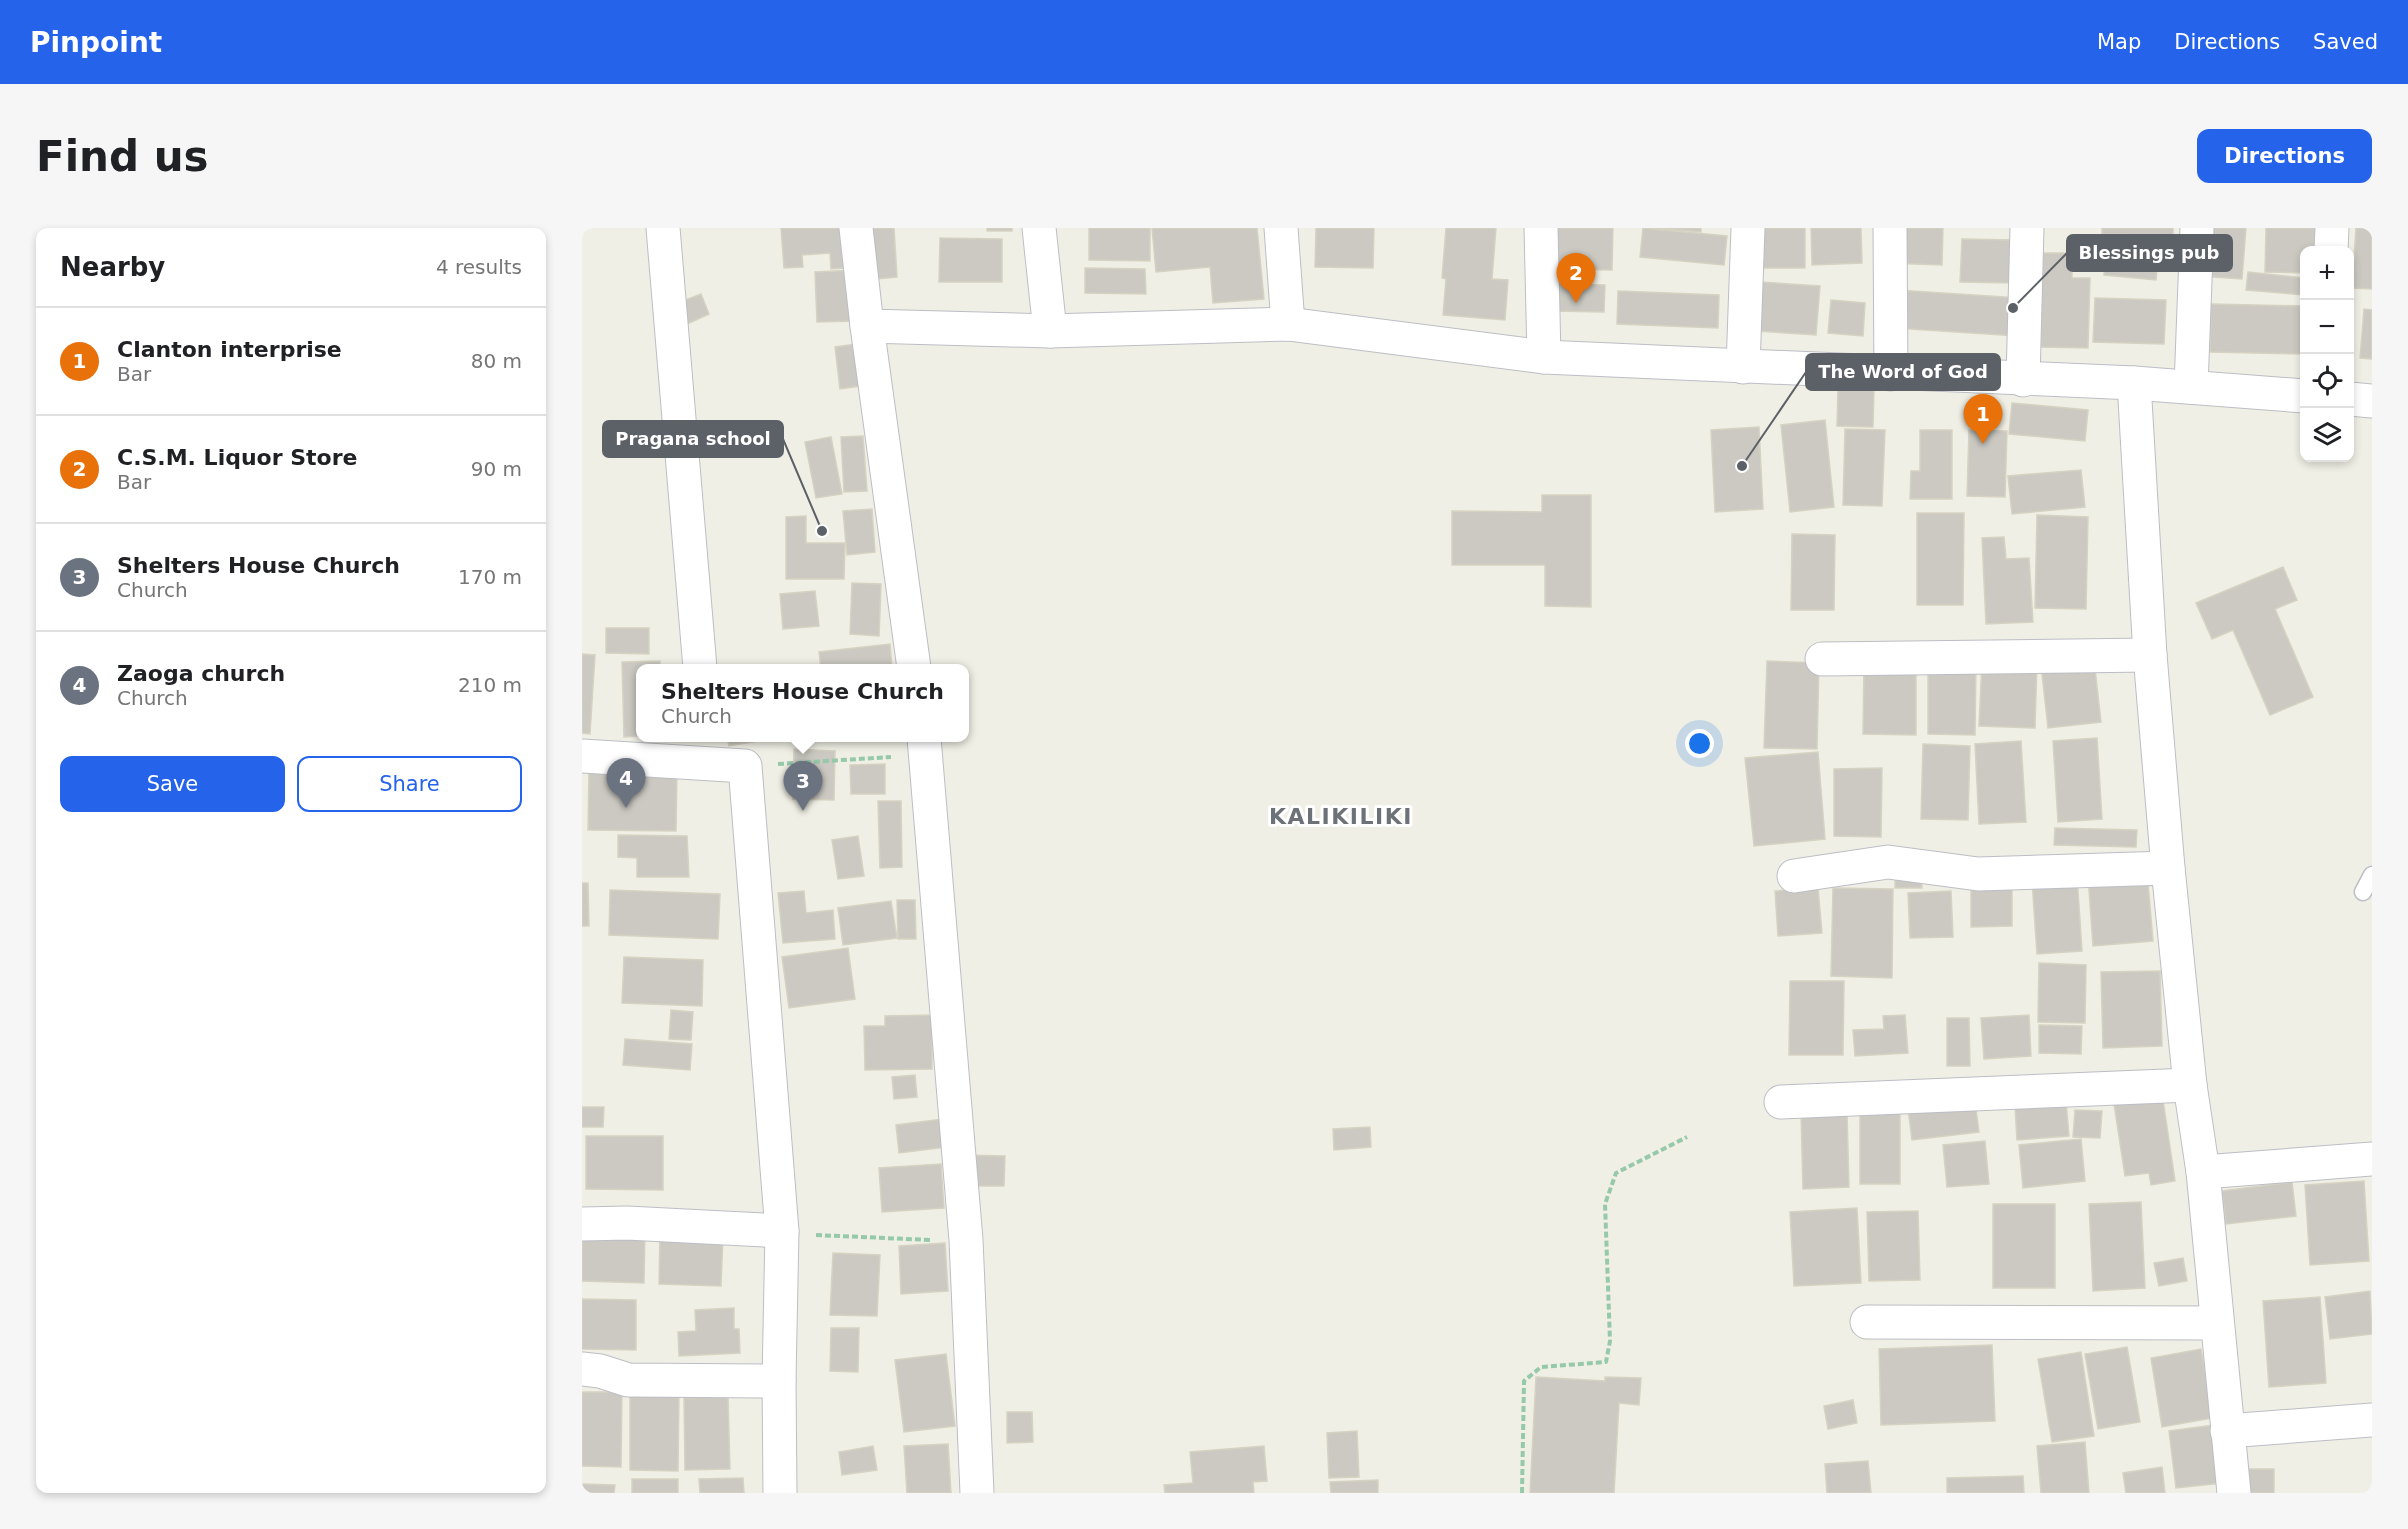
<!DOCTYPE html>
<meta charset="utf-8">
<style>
body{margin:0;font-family:"DejaVu Sans",sans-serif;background:#f6f6f6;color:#202124}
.controls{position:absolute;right:18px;top:18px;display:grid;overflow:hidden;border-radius:12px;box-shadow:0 3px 9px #0003}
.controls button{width:54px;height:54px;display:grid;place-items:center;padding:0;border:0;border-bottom:2px solid #e0e0e0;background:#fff;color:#202124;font:30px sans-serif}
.you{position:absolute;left:1118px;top:516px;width:21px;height:21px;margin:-15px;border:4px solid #fff;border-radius:50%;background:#1a73e8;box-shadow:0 0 0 9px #1a73e833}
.badge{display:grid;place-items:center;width:39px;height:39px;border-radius:50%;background:#2563eb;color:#fff;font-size:20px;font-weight:700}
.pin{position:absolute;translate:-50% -50px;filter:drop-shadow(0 2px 3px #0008)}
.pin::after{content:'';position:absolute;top:32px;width:21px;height:18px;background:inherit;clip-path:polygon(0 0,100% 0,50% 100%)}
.popup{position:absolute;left:54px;top:436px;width:333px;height:78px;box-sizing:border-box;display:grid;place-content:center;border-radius:12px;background:#fff;filter:drop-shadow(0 2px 4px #0005);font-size:20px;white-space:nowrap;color:#757577}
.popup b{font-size:22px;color:#202124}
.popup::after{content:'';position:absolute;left:50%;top:100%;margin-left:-12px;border:12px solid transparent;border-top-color:#fff}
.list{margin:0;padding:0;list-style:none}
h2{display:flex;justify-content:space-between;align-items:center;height:78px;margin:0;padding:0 24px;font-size:26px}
h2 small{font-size:20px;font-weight:400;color:#757577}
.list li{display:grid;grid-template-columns:39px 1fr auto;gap:18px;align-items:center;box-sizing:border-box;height:108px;padding:0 24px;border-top:2px solid #e0e0e0}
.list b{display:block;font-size:22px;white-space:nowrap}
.list p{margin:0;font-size:20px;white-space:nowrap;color:#757577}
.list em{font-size:20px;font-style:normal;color:#757577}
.actions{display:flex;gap:12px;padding:18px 24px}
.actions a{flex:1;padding:14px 0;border:2px solid #2563eb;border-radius:12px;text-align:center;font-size:21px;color:#2563eb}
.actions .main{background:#2563eb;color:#fff}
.icon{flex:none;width:33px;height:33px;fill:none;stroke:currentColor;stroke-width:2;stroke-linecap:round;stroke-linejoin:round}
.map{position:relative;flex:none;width:1790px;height:1265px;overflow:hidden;border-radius:12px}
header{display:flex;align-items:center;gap:36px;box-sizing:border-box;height:84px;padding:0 30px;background:#2563eb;color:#fff}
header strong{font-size:28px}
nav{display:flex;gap:33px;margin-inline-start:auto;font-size:21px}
.intro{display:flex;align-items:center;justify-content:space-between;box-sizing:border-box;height:144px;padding:0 36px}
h1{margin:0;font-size:42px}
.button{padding:15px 27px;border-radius:12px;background:#2563eb;color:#fff;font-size:21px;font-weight:700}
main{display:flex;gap:36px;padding:0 36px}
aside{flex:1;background:#fff;border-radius:12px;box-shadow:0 3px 9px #0003}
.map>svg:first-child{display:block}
.building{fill:#cbc9c2;stroke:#d6d2c2;stroke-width:1.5}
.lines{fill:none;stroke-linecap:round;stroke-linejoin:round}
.service-casing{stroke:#bcbec5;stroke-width:19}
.minor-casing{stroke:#bcbec5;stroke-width:35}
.path{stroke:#96c9aa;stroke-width:4;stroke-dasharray:6 3;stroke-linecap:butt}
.service{stroke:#fff;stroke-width:16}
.minor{stroke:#fff;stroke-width:33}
.labels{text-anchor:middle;stroke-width:6;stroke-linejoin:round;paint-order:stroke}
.district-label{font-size:22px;font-weight:bold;letter-spacing:1.5px;fill:#6d7279;stroke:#fff}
.leader{fill:none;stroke:#5c6067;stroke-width:2}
.callout-dot{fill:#5c6067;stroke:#fff;stroke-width:2}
.callout{fill:#5c6067;stroke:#5c6067;stroke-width:2}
.callout-label{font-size:18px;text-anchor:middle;font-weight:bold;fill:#fff}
</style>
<header>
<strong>Pinpoint</strong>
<nav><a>Map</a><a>Directions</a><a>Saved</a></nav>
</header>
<div class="intro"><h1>Find us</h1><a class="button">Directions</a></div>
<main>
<aside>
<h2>Nearby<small>4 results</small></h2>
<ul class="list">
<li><span class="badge" style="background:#e8710a">1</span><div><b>Clanton interprise</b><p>Bar</p></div><em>80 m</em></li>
<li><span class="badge" style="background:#e8710a">2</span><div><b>C.S.M. Liquor Store</b><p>Bar</p></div><em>90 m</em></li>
<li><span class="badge" style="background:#6b7280">3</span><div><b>Shelters House Church</b><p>Church</p></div><em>170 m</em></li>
<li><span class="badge" style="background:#6b7280">4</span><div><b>Zaoga church</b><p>Church</p></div><em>210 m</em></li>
</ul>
<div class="actions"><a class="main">Save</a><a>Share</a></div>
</aside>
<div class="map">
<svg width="1790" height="1265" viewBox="0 0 1790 1265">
<rect width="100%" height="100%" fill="#f0efe5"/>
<g class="building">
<path d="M 199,0 L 273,0 L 276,39 L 249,41 L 248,25 L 220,27 L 221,39 L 202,40 Z"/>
<path d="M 282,0 L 312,0 L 315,49 L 285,52 Z"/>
<rect x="405" y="0" width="25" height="3"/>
<path d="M 507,0 L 568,0 L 568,33 L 507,32 Z"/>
<path d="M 570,0 L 675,0 L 682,71 L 631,75 L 628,39 L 574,44 Z"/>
<path d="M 734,0 L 792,0 L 791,40 L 733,39 Z"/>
<path d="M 864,0 L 914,0 L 910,51 L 926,52 L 923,92 L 861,87 L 864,51 L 860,50 Z"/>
<path d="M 957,0 L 1031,0 L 1030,42 L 957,41 Z"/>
<path d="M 1061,0 L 1145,8 L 1142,37 L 1058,29 Z"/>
<path d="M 1068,0 L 1119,0 L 1119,4 Z"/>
<rect x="1174" y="0" width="49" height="40"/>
<path d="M 1229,0 L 1279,0 L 1280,35 L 1230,37 Z"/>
<path d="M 1306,0 L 1361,0 L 1360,37 L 1305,35 Z"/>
<path d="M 1520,0 L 1591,0 L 1591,7 L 1520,6 Z"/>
<path d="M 1620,0 L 1664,0 L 1660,51 L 1616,48 Z"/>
<path d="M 1684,0 L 1734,0 L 1733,22 L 1722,22 L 1722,45 L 1683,44 Z"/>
<path d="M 1774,0 L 1790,0 L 1790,61 L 1770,60 Z"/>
<path d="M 1525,8 L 1578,12 L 1574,52 L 1522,47 Z"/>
<path d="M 358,10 L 420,11 L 420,54 L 357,54 Z"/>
<path d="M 1380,11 L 1432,12 L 1431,55 L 1378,54 Z"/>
<path d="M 1461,25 L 1490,25 L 1490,50 L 1508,50 L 1506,120 L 1459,119 Z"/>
<path d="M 503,40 L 563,41 L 564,66 L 503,65 Z"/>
<path d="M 274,42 L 276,93 L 235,94 L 233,44 Z"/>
<path d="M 1666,44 L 1722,50 L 1722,67 L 1664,62 Z"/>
<path d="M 1179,54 L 1238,58 L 1234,107 L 1176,103 Z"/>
<path d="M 970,55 L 1023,57 L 1022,84 L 970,83 Z"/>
<path d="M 1300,61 L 1437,70 L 1435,108 L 1298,99 Z"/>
<path d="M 1036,63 L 1137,67 L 1136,100 L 1035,96 Z"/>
<path d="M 119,66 L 127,86 L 105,96 L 96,75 Z"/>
<path d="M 1513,70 L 1584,72 L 1582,116 L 1511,114 Z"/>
<path d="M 1249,72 L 1283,75 L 1281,108 L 1246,105 Z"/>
<path d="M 1629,76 L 1722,78 L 1721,126 L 1628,124 Z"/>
<path d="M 1782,81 L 1790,82 L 1790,131 L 1778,130 Z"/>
<path d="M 274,116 L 279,158 L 258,161 L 253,119 Z"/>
<path d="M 1256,159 L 1292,160 L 1291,199 L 1255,198 Z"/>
<path d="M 1430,175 L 1506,182 L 1503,213 L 1427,206 Z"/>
<path d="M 1243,192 L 1252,279 L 1208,284 L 1199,197 Z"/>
<path d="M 1177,199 L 1181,281 L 1133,284 L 1129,202 Z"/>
<path d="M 1263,201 L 1303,202 L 1300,278 L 1261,277 Z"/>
<path d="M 1338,202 L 1370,202 L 1370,271 L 1328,271 L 1329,243 L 1338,243 Z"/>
<path d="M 1387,202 L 1425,203 L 1423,269 L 1385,268 Z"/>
<path d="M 281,208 L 285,263 L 262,264 L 259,209 Z"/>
<path d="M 249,209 L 260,266 L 234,270 L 223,214 Z"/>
<path d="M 1499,242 L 1503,279 L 1430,286 L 1426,248 Z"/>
<path d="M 960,267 L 1009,267 L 1009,379 L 963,378 L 963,337 L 870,337 L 870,283 L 960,284 Z"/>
<path d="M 290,281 L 293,324 L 265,327 L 261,283 Z"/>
<path d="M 1335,285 L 1382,285 L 1381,377 L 1335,377 Z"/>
<path d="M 1455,287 L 1506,289 L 1504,381 L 1453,380 Z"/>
<path d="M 224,288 L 224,315 L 263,315 L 262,351 L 204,351 L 204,289 Z"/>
<path d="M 1210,306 L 1253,307 L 1252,382 L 1209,382 Z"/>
<path d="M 1422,309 L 1424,331 L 1447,330 L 1451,394 L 1404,396 L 1400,310 Z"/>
<path d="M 1701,339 L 1715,372 L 1693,381 L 1731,469 L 1688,487 L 1651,402 L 1630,411 L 1614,375 Z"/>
<path d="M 270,355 L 299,356 L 297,408 L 268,406 Z"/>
<path d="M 233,363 L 237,398 L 201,401 L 198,366 Z"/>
<path d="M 24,400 L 67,400 L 67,426 L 24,425 Z"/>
<path d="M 308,416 L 310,440 L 239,440 L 237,424 Z"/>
<path d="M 1511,423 L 1519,494 L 1466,500 L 1458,428 Z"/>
<path d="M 0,426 L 13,427 L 8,506 L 0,505 Z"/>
<path d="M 1346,432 L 1394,432 L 1393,507 L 1346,506 Z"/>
<path d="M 78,433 L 78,440 L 59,440 L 59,508 L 42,509 L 40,434 Z"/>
<path d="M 1185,433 L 1237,435 L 1235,521 L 1182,520 Z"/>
<path d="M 1282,433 L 1334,434 L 1334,507 L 1281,506 Z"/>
<path d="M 1400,434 L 1455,435 L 1453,500 L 1397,498 Z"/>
<path d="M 145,510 L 194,510 L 147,518 Z"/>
<path d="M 1515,510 L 1520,591 L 1476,594 L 1471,513 Z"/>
<path d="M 1439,513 L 1444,594 L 1397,596 L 1393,516 Z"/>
<path d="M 1341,516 L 1388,518 L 1386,592 L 1339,591 Z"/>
<path d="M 212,521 L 253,523 L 252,572 L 211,571 Z"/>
<path d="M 1236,524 L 1243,611 L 1172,618 L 1163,530 Z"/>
<path d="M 303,536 L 303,566 L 269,566 L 268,537 Z"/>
<path d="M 1300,540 L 1299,609 L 1252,608 L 1252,541 Z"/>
<path d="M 7,542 L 95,543 L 94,603 L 6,602 Z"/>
<path d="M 296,573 L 319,573 L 320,639 L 298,640 Z"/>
<path d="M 1473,600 L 1555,602 L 1554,619 L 1472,617 Z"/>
<path d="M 36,607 L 105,608 L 107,649 L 55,649 L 55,630 L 36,629 Z"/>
<path d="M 276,608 L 282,648 L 256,651 L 250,612 Z"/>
<path d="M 1339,640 L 1340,660 L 1313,660 L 1313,641 Z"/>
<path d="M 1565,643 L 1571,713 L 1511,718 L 1506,648 Z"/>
<path d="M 1495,648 L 1500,723 L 1455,726 L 1450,652 Z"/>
<path d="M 0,655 L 6,655 L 7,698 L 0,698 Z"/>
<path d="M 1430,655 L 1430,698 L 1389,699 L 1389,656 Z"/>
<path d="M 1236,660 L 1240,705 L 1196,708 L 1193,663 Z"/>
<path d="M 1251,660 L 1311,661 L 1310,750 L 1249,748 Z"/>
<path d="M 28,662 L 138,666 L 136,711 L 27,707 Z"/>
<path d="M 222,663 L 224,685 L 251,682 L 253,711 L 201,715 L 196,665 Z"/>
<path d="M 1369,663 L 1371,709 L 1328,710 L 1326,665 Z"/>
<path d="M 315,672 L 333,672 L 334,711 L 316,711 Z"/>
<path d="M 309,673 L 315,710 L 261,717 L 256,680 Z"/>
<path d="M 266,720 L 273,771 L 207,780 L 200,729 Z"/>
<path d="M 42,729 L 121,732 L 120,778 L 40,775 Z"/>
<path d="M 1457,735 L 1504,737 L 1503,795 L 1456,794 Z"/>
<path d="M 1578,743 L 1580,818 L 1521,820 L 1519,744 Z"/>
<path d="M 1208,753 L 1262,753 L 1261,827 L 1207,827 Z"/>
<path d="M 89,782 L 111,784 L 109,812 L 87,811 Z"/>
<path d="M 353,787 L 354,810 L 350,809 L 350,841 L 283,842 L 282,798 L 303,798 L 303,788 Z"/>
<path d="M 1323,787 L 1326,825 L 1273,828 L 1271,802 L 1302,801 L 1301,788 Z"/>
<path d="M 1447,787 L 1449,828 L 1402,831 L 1399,790 Z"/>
<path d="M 1365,790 L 1387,790 L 1388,838 L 1365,838 Z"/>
<path d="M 1457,797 L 1500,798 L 1499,826 L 1457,825 Z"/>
<path d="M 43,811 L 110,816 L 108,842 L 41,837 Z"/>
<path d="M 333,847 L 335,869 L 312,871 L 310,849 Z"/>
<path d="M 1581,872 L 1593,953 L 1569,957 L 1567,945 L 1543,948 L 1532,876 Z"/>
<path d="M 1393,874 L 1397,904 L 1330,912 L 1326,881 Z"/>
<path d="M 1484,874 L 1487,908 L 1435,912 L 1433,878 Z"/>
<rect x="1278" y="878" width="40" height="78"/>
<path d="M 0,879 L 22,879 L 21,899 L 0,899 Z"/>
<path d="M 1493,882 L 1520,883 L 1518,910 L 1491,909 Z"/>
<path d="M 1265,885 L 1267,959 L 1221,961 L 1219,886 Z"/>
<path d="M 361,891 L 364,919 L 317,925 L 314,897 Z"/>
<path d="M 788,899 L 789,919 L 752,922 L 751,901 Z"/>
<path d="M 4,908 L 81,908 L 81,962 L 4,961 Z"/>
<path d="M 1499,911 L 1503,953 L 1441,960 L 1437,917 Z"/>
<path d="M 1403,913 L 1407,956 L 1365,959 L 1361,917 Z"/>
<path d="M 381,927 L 423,928 L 422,958 L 381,958 Z"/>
<path d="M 359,936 L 362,980 L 300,984 L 297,940 Z"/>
<path d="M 1782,953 L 1787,1033 L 1728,1037 L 1723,957 Z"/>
<path d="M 1710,954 L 1714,988 L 1644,996 L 1640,963 Z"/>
<path d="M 1559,974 L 1563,1060 L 1511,1063 L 1507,976 Z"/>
<rect x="1411" y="976" width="62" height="84"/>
<path d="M 1275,980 L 1279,1055 L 1212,1058 L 1208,984 Z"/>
<path d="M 1336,983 L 1338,1052 L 1287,1053 L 1285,984 Z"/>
<path d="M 0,1000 L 63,1002 L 62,1055 L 0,1053 Z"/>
<path d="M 78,1006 L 141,1008 L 139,1058 L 77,1056 Z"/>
<path d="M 363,1015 L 366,1063 L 319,1066 L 317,1018 Z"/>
<path d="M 251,1025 L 298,1027 L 295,1088 L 248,1087 Z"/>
<path d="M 1601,1030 L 1605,1053 L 1577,1058 L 1572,1035 Z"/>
<path d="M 1788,1063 L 1790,1106 L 1748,1111 L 1743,1069 Z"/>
<path d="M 1738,1069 L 1744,1155 L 1687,1159 L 1681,1073 Z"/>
<path d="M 0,1071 L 54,1072 L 54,1122 L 0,1121 Z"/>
<path d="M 152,1080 L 152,1101 L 157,1101 L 158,1125 L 97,1128 L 96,1104 L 114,1103 L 113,1082 Z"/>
<path d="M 249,1100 L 277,1100 L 276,1144 L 248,1143 Z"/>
<path d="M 1410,1117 L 1413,1193 L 1299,1197 L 1297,1121 Z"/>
<path d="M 1545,1119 L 1558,1194 L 1516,1201 L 1503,1126 Z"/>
<path d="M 1619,1121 L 1631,1190 L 1580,1199 L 1569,1130 Z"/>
<path d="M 1499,1124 L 1512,1208 L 1470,1214 L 1456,1131 Z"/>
<path d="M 364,1126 L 373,1198 L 322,1204 L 313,1132 Z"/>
<path d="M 954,1149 L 1023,1153 L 1023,1149 L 1059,1150 L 1057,1177 L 1037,1175 L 1032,1265 L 948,1265 Z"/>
<path d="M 0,1164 L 40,1164 L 39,1239 L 0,1238 Z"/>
<path d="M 48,1164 L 97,1164 L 96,1243 L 48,1242 Z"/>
<path d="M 146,1169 L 148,1241 L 103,1242 L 102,1170 Z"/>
<path d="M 1271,1172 L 1275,1195 L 1246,1201 L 1242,1178 Z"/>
<path d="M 425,1184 L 450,1184 L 451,1214 L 425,1215 Z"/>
<path d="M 1632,1197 L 1640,1255 L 1594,1260 L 1587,1203 Z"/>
<path d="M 775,1203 L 777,1249 L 747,1250 L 745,1205 Z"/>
<path d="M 1503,1214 L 1507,1265 L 1459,1265 L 1455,1218 Z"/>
<path d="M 366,1216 L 369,1265 L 325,1265 L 322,1218 Z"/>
<path d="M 291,1218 L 295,1242 L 260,1247 L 257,1224 Z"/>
<path d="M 682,1218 L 685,1253 L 671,1254 L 672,1265 L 583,1265 L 582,1257 L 611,1255 L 608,1224 Z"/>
<path d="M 1286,1233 L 1289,1265 L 1245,1265 L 1243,1236 Z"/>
<path d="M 1580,1239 L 1583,1265 L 1544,1265 L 1541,1245 Z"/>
<rect x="1653" y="1241" width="39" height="24"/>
<path d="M 1441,1248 L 1442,1265 L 1365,1265 L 1365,1250 Z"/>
<path d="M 161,1250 L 162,1265 L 118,1265 L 117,1251 Z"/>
<rect x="50" y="1251" width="46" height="14"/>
<path d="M 796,1252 L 796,1265 L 749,1265 L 748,1254 Z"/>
<path d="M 0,1256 L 33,1257 L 32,1265 L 0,1265 Z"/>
</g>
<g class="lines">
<g class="service-casing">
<path id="service" d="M 1781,664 L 1790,647"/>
</g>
<g class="minor-casing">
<g id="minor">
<path d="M 81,0 L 118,440"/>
<path d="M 274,0 L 285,98 L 332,440"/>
<path d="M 457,0 L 468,103"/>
<path d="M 699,0 L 706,96"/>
<path d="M 959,0 L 962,129"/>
<path d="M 1308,0 L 1309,146"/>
<path d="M 1749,22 L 1750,0"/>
<path d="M 285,98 L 468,103 L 706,96 L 962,129 L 1552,155 L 1722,168"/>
<path d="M 1161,139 L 1166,0"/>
<path d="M 1441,152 L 1445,0"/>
<path d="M 1552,155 L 1568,427 L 1586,640 L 1608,857 L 1621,944 L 1652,1265"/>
<path d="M 1609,159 L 1615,0"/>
<path d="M 1768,171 L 1790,173"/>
<path d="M 1240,431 L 1568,427"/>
<path d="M 342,510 L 384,1012 L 395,1265"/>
<path d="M 0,528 L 163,538 L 200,1003 L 197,1153 L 198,1265"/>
<path d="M 1212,648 L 1306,634 L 1396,646 L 1586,640"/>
<path d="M 1199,874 L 1608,857"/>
<path d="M 1621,944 L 1790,931"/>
<path d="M 0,996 L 45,995 L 200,1003"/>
<path d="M 1285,1094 L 1634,1095"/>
<path d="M 0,1141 L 18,1143 L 46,1152 L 197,1153"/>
<path d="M 1645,1203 L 1790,1192"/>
</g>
</g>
<g class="path">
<path d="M 196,536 L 309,529"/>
<path d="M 234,1007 L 349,1012"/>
<path d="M 940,1265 L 942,1153 L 959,1139 L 1024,1134 L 1028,1113 L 1023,976 L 1034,945 L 1105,909"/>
</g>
<use href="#service" class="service"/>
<use href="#minor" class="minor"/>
</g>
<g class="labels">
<g class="district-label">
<text x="759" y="596">KALIKILIKI</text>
</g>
</g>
<path class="leader" d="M1431 80L1485 25M1160 238L1224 144M240 303L201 211"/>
<g class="callout-dot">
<circle cx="1431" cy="80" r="6"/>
<circle cx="1160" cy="238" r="6"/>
<circle cx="240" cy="303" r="6"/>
</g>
<g class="callout">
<rect x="1485" y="7" width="165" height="36" rx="6"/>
<rect x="1224" y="126" width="194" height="36" rx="6"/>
<rect x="21" y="193" width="180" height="36" rx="6"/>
</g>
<g class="callout-label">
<text x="1567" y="31">Blessings pub</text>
<text x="1321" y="150">The Word of God</text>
<text x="111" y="217">Pragana school</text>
</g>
</svg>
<div class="controls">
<button>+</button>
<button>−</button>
<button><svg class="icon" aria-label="locate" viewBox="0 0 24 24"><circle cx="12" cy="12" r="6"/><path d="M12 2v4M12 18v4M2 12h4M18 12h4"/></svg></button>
<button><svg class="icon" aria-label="layers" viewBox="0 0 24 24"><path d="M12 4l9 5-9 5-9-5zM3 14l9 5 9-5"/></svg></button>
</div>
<div class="you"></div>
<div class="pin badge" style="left:1401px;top:216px;background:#e8710a">1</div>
<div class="pin badge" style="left:994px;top:75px;background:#e8710a">2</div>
<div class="pin badge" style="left:221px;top:583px;background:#6b7280">3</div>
<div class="popup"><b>Shelters House Church</b>Church</div>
<div class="pin badge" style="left:44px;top:580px;background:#6b7280">4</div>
</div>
</main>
